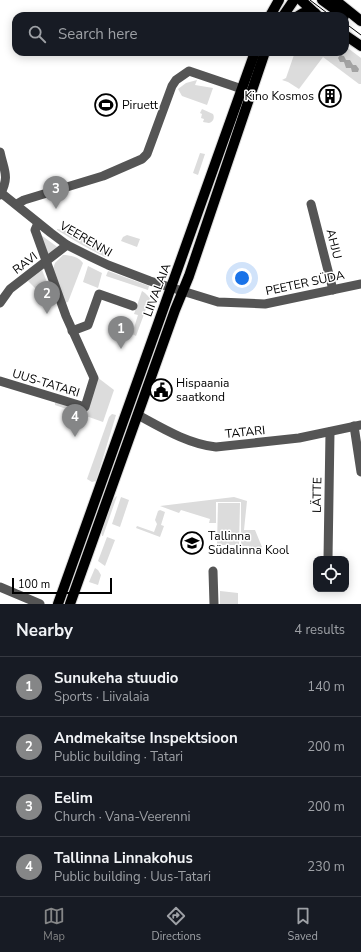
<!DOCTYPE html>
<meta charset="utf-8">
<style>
body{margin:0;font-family:"Nunito Sans",sans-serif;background:#20242c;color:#f1f3f6}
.controls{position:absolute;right:12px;bottom:12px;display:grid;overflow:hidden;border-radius:8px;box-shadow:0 2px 10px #0003}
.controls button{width:36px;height:36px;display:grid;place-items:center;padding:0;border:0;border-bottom:1px solid #363941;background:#171b24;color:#f1f3f6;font:20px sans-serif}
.scale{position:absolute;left:12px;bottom:10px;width:100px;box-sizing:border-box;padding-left:4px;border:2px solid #000;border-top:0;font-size:11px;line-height:14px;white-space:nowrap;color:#000;-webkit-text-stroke:3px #fff;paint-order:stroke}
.you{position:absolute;left:242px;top:278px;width:14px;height:14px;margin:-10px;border:3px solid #fff;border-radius:50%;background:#1a73e8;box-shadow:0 0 0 6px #1a73e833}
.badge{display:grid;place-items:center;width:26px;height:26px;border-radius:50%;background:#858687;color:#fff;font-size:13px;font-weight:700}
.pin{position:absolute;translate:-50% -33px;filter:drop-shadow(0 1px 2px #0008)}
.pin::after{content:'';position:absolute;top:21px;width:14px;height:12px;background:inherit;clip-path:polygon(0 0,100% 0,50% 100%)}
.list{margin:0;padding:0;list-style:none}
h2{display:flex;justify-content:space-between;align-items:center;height:52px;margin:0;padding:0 16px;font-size:17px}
h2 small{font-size:13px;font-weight:400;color:#9ea1a6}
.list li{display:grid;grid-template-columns:26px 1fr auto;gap:12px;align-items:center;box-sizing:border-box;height:60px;padding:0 16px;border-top:1px solid #363941}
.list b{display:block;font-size:15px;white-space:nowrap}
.list p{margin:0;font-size:13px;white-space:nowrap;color:#9ea1a6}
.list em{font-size:13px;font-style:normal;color:#9ea1a6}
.icon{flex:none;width:22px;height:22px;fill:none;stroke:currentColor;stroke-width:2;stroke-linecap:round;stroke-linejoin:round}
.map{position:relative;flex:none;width:361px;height:604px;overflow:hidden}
.search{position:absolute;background:#171b24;box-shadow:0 2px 10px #0003;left:12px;right:12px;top:12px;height:44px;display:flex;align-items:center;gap:10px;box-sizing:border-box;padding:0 14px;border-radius:12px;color:#9ea1a6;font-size:15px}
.sheet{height:292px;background:#171b24}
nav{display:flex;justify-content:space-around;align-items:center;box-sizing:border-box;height:56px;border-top:1px solid #363941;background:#171b24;font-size:11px;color:#9ea1a6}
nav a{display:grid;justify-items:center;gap:2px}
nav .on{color:#858687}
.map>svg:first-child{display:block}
.green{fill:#dcdcdc}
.water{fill:#a3a3a3}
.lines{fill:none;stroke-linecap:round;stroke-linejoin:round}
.major-casing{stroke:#dbdbdb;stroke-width:12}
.minor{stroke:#555;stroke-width:9}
.major{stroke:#000;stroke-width:10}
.tram{stroke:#000;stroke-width:1}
.labels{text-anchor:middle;stroke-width:3;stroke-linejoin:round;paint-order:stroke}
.poi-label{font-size:12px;fill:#000;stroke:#fff;text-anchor:start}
.street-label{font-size:12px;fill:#000;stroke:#fff}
</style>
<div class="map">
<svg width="361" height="604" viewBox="0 0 361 604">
<rect width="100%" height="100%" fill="#fff"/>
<g class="green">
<path d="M 345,46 L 361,58 L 361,84 L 359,84 L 323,57 L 299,89 L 288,82 L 282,80 L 286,78 L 295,52 L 345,52 Z"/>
<path d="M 197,80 L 195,85 L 213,88 L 207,105 L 182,96 L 178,89 L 186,83 Z"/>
<path d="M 202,109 L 213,114 C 215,118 213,122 209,123 L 203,122 L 204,119 L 201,118 L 202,114 L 200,113 Z"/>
<path d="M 200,153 L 205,154 L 198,175 L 193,173 Z"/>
<path d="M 57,229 L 69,231 L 109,254 L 108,257 L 105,257 L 82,245 L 57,230 Z"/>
<path d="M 41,235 L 56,246 L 57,247 L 48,255 Z"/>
<path d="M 127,235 L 140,239 L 137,247 L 121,241 L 123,237 Z"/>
<path d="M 63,255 C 70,255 79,257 83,263 L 68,302 L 65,303 L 53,269 L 55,263 Z"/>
<path d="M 88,266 L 102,273 L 98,288 L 83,282 Z"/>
<path d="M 42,270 L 49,287 L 42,295 L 28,281 Z"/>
<path d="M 108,271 L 149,286 L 148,290 L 106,276 Z"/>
<path d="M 142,291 L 145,293 L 150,298 L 136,336 L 132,334 L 138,315 L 134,314 Z"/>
<path d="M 97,377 L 114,390 L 103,422 L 55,405 L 55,400 L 85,410 Z"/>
<path d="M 112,414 L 116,415 L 96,481 L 92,482 L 87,479 L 109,417 Z"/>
<path d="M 117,496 L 103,536 L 102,536 C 100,529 110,500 117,496 Z"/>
<path d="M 121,497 L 129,500 L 120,527 L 112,524 Z"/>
<path d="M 234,497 L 247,501 L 244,530 L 255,530 L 262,547 L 256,552 L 250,552 L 249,546 L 241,546 L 241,502 L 216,502 L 216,523 L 209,523 L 210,519 L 181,510 L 179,513 L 160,506 Z"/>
<path d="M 218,503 L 240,503 L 239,545 L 217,545 Z"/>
<path d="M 160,510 L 165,512 L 161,525 L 164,526 L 160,537 L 136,528 L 137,526 L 154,532 L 157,524 L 155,520 L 158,511 Z"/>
<path d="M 107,537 L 115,540 L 105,566 L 98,561 Z"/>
<path d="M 95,568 L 98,570 L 101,575 L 98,585 L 89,582 Z"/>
<path d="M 220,591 L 238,593 L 238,604 L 220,604 Z"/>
</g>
<path class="water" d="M 340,55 L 344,56 L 346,60 L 350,60 L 353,65 L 356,65 L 359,69 L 358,72 L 352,72 L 351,68 L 346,68 L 344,62 L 340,62 L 338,58 Z"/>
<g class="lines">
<g class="major-casing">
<g id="major">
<path d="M 301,0 L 318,16"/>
<path d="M 322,0 L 344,16"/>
<path d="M 335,0 L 361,21"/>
<path d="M 270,16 L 279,0"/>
<path d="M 283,16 L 294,0"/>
<path d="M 298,16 L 303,13 L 315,13"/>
<path d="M 345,35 L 361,46"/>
<path d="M 58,604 L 255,52"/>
<path d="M 70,604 L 175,310 L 189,276 L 265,52"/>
</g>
</g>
<g class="minor">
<path d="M 0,152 C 4,171 10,176 0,195"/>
<path d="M 0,192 L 51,233 L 67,245 L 89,256 L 108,265 L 150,281 L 218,302 L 265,304 L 361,284"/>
<path d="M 17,204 L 24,200 L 103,176 L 142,159 L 147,154 L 172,86 L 176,80 L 189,71 L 242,89 L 246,93 L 248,98"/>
<path d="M 311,204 L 333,290"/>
<path d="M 0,303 L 10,289 L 67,245"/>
<path d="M 72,331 L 88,325 L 99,294 L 133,306"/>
<path d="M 0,381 L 85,407 L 94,378 L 66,316 L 35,230 L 38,223"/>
<path d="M 138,415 C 162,428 188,444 216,447 L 299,438 L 361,425"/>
<path d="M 354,426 L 361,472"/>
<path d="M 328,559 L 330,432"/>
<path d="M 213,571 L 214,604"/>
<path d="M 0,587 L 40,604"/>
</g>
<use href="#major" class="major"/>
<g class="tram">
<path d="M 310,0 L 331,16"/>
<path d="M 345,23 L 361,35"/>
</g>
</g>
<defs>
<g id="building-ring" transform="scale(1.15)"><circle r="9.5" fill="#fff" stroke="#000" stroke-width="1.5"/><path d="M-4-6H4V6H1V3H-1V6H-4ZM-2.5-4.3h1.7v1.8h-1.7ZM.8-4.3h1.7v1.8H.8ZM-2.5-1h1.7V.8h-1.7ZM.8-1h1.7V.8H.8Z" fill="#000"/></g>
<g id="stadium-ring" transform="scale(1.15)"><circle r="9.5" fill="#fff" stroke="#000" stroke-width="1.5"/><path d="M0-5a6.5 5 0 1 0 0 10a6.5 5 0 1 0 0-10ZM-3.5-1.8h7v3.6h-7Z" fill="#000"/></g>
<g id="civic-ring" transform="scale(1.15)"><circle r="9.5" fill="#fff" stroke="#000" stroke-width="1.5"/><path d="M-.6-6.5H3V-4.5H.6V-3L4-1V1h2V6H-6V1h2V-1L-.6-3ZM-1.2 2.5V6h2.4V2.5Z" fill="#000"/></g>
<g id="school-ring" transform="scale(1.15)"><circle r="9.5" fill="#fff" stroke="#000" stroke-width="1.5"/><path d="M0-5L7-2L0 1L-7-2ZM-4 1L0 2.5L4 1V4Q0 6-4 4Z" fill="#000"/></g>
</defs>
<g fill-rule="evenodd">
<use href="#building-ring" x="330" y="96"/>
<use href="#stadium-ring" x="106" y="105"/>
<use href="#civic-ring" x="161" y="390"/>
<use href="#school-ring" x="192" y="543"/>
</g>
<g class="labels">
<g class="poi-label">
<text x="314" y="100" text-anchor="end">Kino Kosmos</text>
<text x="122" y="109">Piruett</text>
<text x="176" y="387">Hispaania<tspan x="176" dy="14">saatkond</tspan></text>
<text x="208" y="540">Tallinna<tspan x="208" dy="14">Südalinna Kool</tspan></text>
</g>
<g class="street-label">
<text transform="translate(86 239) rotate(30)" y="4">VEERENNI</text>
<text transform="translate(334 244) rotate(76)" y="4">AHJU</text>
<text transform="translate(25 263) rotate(-37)" y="4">RAVI</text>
<text transform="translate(305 283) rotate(-12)" y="4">PEETER SÜDA</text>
<text transform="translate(157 290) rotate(-69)" y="4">LIIVALAIA</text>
<text transform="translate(46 383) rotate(17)" y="4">UUS-TATARI</text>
<text transform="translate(245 432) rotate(-6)" y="4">TATARI</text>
<text transform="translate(317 495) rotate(-89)" y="4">LÄTTE</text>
</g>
</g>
</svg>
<div class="controls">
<button><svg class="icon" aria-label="locate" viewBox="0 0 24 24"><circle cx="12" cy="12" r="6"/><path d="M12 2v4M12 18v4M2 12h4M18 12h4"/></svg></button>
</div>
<div class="scale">100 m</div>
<div class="you"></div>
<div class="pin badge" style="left:121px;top:349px">1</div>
<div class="pin badge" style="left:47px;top:314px">2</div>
<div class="pin badge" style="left:56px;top:209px">3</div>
<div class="pin badge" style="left:75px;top:437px">4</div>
<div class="search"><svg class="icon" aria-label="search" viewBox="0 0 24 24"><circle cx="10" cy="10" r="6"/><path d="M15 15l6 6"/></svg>Search here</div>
</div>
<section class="sheet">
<h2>Nearby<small>4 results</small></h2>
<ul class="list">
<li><span class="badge">1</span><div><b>Sunukeha stuudio</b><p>Sports · Liivalaia</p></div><em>140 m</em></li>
<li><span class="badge">2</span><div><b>Andmekaitse Inspektsioon</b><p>Public building · Tatari</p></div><em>200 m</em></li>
<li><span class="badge">3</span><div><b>Eelim</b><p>Church · Vana-Veerenni</p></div><em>200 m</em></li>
<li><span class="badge">4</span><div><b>Tallinna Linnakohus</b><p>Public building · Uus-Tatari</p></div><em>230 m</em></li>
</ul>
</section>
<nav>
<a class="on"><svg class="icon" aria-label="map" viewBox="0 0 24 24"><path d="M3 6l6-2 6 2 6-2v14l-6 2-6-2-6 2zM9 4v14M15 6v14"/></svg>Map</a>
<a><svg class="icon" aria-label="directions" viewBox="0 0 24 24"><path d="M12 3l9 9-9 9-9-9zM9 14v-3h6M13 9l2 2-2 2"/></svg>Directions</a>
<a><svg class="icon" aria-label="saved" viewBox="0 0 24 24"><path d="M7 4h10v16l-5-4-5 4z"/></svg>Saved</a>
</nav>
